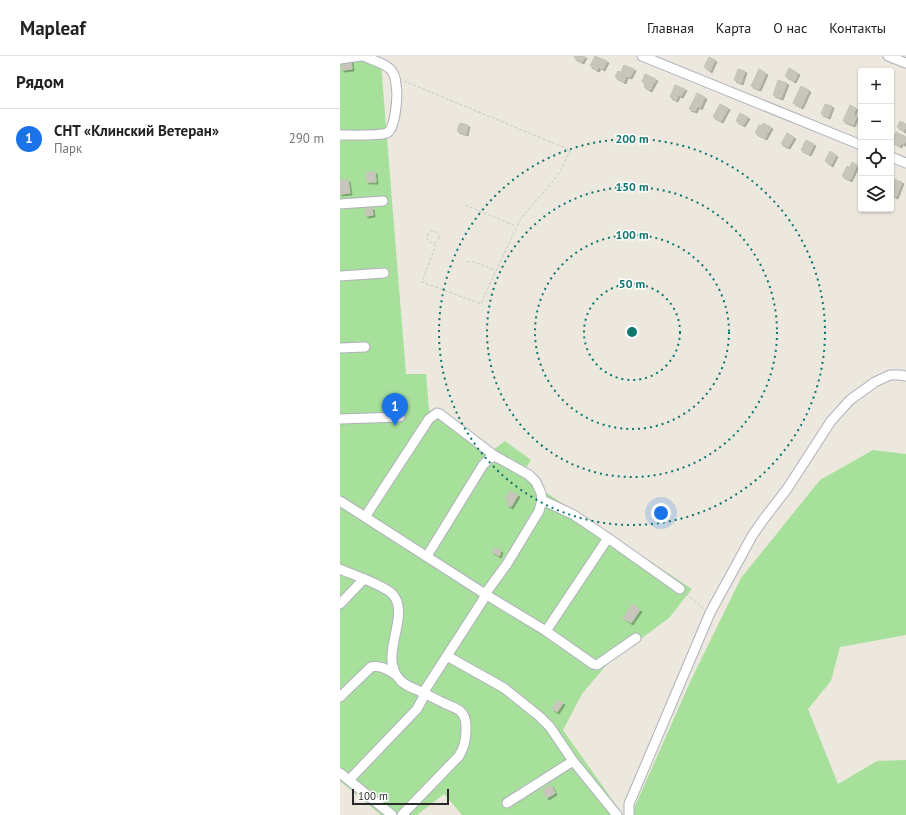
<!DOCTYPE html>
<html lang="ru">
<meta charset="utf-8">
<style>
body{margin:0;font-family:"PT Sans",sans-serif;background:#f6f6f6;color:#222}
.controls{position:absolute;right:12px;top:12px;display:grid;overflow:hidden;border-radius:4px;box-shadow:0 1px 3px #0004}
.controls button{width:36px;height:36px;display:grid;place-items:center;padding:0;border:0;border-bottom:1px solid #e0e0e0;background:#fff;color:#222;font:20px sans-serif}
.scale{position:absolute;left:12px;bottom:10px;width:97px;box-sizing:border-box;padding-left:4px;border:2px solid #2a2a2a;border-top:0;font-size:11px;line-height:14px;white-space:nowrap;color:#2a2a2a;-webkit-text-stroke:3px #fff;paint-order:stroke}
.you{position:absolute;left:321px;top:457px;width:14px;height:14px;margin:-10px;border:3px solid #fff;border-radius:50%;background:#1a73e8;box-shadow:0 0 0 6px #1a73e833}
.badge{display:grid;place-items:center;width:26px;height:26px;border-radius:50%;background:#1a73e8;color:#fff;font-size:13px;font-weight:700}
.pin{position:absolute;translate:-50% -33px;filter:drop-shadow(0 1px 2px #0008)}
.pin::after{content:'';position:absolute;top:21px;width:14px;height:12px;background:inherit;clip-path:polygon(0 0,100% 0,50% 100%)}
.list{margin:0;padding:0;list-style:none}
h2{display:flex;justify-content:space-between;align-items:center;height:52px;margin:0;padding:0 16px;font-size:17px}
h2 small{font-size:13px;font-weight:400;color:#767676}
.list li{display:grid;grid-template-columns:26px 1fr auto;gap:12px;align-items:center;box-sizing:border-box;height:60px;padding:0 16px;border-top:1px solid #e0e0e0}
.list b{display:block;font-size:15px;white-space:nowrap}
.list p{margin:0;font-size:13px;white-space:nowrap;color:#767676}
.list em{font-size:13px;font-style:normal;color:#767676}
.icon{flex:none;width:22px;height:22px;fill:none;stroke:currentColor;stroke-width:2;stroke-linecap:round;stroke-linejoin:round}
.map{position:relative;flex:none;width:566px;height:759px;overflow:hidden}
header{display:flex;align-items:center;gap:24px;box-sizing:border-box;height:56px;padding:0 20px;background:#fff;border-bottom:1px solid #e0e0e0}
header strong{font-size:19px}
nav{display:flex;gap:22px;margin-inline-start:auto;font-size:14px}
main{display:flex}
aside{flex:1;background:#fff}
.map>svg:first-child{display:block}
.green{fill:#a7e09b}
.building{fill:#c7c5bc;stroke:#c7c4b7;filter:url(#shadow)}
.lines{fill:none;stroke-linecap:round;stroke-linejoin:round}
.minor-casing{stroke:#b0b0bd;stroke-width:11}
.path{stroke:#c8c8c8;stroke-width:1;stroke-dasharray:3 2;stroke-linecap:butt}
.minor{stroke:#fff;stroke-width:9}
.ring{fill:none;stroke:#0f766e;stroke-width:2;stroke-dasharray:2 4}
.centre{fill:#0f766e;stroke:#fff;stroke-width:2}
.ring-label{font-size:12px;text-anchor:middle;font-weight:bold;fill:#0f766e;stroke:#fff;stroke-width:3;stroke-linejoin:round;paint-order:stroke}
</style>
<header>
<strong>Mapleaf</strong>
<nav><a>Главная</a><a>Карта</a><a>О нас</a><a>Контакты</a></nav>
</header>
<main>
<aside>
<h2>Рядом<small></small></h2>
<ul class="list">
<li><span class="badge">1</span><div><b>СНТ «Клинский Ветеран»</b><p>Парк</p></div><em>290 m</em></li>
</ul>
</aside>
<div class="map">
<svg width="566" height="759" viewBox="0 0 566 759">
<defs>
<filter id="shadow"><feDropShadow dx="2" dy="2" stdDeviation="0" flood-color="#0004"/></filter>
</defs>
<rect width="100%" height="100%" fill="#ece8dd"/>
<g class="green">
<path d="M 0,0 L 41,8 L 66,318 L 86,318 L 89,354 L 148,398 L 165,385 L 191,404 L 181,420 L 352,533 L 329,562 L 267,608 L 242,638 L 223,674 L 283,759 L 122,759 L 104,738 L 77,759 L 41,759 L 0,725 Z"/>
<path d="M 533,394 L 566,398 L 566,579 L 500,591 L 491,625 L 468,653 L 498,728 L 537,705 L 566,704 L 566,759 L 291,759 L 351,624 L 401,522 L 480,424 Z"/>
</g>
<g class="building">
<path d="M 235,0 L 245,0 L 242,6 L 234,2 Z"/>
<path d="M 255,0 L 267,5 L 263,13 L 259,11 L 257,14 L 250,10 Z"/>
<path d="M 369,1 L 375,4 L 370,15 L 364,11 Z"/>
<path d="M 11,4 L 12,13 L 2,14 L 1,5 Z"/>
<path d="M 284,9 L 294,13 L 290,21 L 286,20 L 284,26 L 275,21 L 278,15 L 281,16 Z"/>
<path d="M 449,12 L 458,17 L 454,25 L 445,20 Z"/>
<path d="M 398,13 L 405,15 L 401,27 L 394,24 Z"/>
<path d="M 419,13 L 426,17 L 419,33 L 411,30 Z"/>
<path d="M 305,18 L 316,23 L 310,34 L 304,31 L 305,28 L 302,26 Z"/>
<path d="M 438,24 L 447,27 L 441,42 L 433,39 Z"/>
<path d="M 335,29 L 345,33 L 341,40 L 338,39 L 336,44 L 330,41 Z"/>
<path d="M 461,30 L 469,34 L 461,51 L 453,47 Z"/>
<path d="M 357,37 L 365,41 L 360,52 L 358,50 L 355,55 L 349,53 Z"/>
<path d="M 380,48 L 388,52 L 381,65 L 373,61 Z"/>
<path d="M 485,48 L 492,50 L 488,61 L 481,58 Z"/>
<path d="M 510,49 L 516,52 L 513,59 L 517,60 L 513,69 L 503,65 Z"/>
<path d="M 400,57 L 408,61 L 403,69 L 396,65 Z"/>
<path d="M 560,65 L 566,68 L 564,75 L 557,71 Z"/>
<path d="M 120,67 L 128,69 L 126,78 L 117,75 Z"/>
<path d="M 423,67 L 431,71 L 425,82 L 415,77 L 419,69 L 421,70 Z"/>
<path d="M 556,76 L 566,81 L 564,88 L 561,87 L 560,90 L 552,86 Z"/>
<path d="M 447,77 L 454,81 L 448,91 L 441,88 Z"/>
<path d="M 466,84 L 474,88 L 469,98 L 461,94 Z"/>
<path d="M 490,95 L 496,99 L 491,109 L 485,105 Z"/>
<path d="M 512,106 L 517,109 L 510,124 L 502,120 L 507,110 L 510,111 Z"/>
<path d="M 26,116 L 35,116 L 36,126 L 27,126 Z"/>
<path d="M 553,123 L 562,126 L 556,141 L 551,139 L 551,128 Z"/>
<path d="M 8,124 L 10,137 L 0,138 L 0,125 Z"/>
<path d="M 32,152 L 33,159 L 26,160 L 25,153 Z"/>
<path d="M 170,435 L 178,439 L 171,451 L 167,449 L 169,446 L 165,443 Z"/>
<path d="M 155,491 L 161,495 L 159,500 L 152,496 Z"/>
<path d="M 292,548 L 300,554 L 291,567 L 283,562 Z"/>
<path d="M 218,644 L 223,647 L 217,656 L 212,653 Z"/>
<path d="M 211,729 L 215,737 L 207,742 L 203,734 Z"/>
</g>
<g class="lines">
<g class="minor-casing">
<g id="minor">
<path d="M 302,0 L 521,89"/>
<path d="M 548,0 L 566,7"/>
<path d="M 0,3 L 21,0"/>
<path d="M 0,79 C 10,79 39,80 47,77 C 56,72 58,38 56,29 C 56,24 54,18 51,14 C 45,7 32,4 23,0"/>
<path d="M 551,101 L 566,107"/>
<path d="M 0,148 L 43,145"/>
<path d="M 0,220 L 44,217"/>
<path d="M 0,292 L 25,291"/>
<path d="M 0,363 L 60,361"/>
<path d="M 202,444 L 234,459 L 268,482 L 340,533"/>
<path d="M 0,445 L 145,538 L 143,544 L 83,637 L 83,642 L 77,653 L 9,724"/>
<path d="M 25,461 L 89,363 L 97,357 L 100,358 L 155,400"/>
<path d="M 87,500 L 143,409 L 149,403 L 155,400 L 189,419 L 196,426 L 201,437 L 202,444 L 199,455 L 167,508 L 145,538 L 206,575 L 253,608 L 257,609 L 296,582"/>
<path d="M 0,513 C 11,518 49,531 54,540 C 69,561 41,597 57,620 C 63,630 74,632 84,637 C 92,641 99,645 106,648 C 110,650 116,652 120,655 C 126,660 126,667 126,674 C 126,684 124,692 119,700 L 62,759"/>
<path d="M 0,548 L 24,523"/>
<path d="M 206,575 L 268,482"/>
<path d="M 107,600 L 164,632 L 199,660 L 210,671 L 233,705 L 277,759"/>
<path d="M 0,641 L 31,611 C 41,609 48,614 56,619"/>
<path d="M 0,717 L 52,759"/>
<path d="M 167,747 L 233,705"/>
<path d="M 289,759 L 289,748 L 370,557 L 412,480 L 423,464 L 447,433 L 491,365 L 510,344 L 535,326 L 550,319 L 560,319 L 566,320"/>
</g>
</g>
<g class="path">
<path d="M 64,25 L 230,94 L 221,114 L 210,129 L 181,162 L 148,232 L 141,248 L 82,226 L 95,191 L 94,187"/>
<path d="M 125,149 L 176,170"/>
<circle cx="93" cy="181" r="6"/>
<path d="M 127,206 L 132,205 L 155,214"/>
<path d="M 346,538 L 364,553"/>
</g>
<use href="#minor" class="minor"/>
</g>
<g class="ring">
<circle cx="292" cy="276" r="48"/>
<circle cx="292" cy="276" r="97"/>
<circle cx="292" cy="276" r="145"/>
<circle cx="292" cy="276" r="193"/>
</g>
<circle cx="292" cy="276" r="6" class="centre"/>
<g class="ring-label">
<text x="292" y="87">200 m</text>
<text x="292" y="135">150 m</text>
<text x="292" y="183">100 m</text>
<text x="292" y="232">50 m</text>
</g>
</svg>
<div class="controls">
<button>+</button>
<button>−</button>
<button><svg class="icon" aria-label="locate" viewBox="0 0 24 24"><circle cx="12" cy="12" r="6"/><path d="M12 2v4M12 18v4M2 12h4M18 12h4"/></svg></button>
<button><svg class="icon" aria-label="layers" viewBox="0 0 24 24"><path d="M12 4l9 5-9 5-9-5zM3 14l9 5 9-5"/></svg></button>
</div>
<div class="scale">100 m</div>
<div class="you"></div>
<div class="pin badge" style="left:55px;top:370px">1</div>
</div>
</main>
